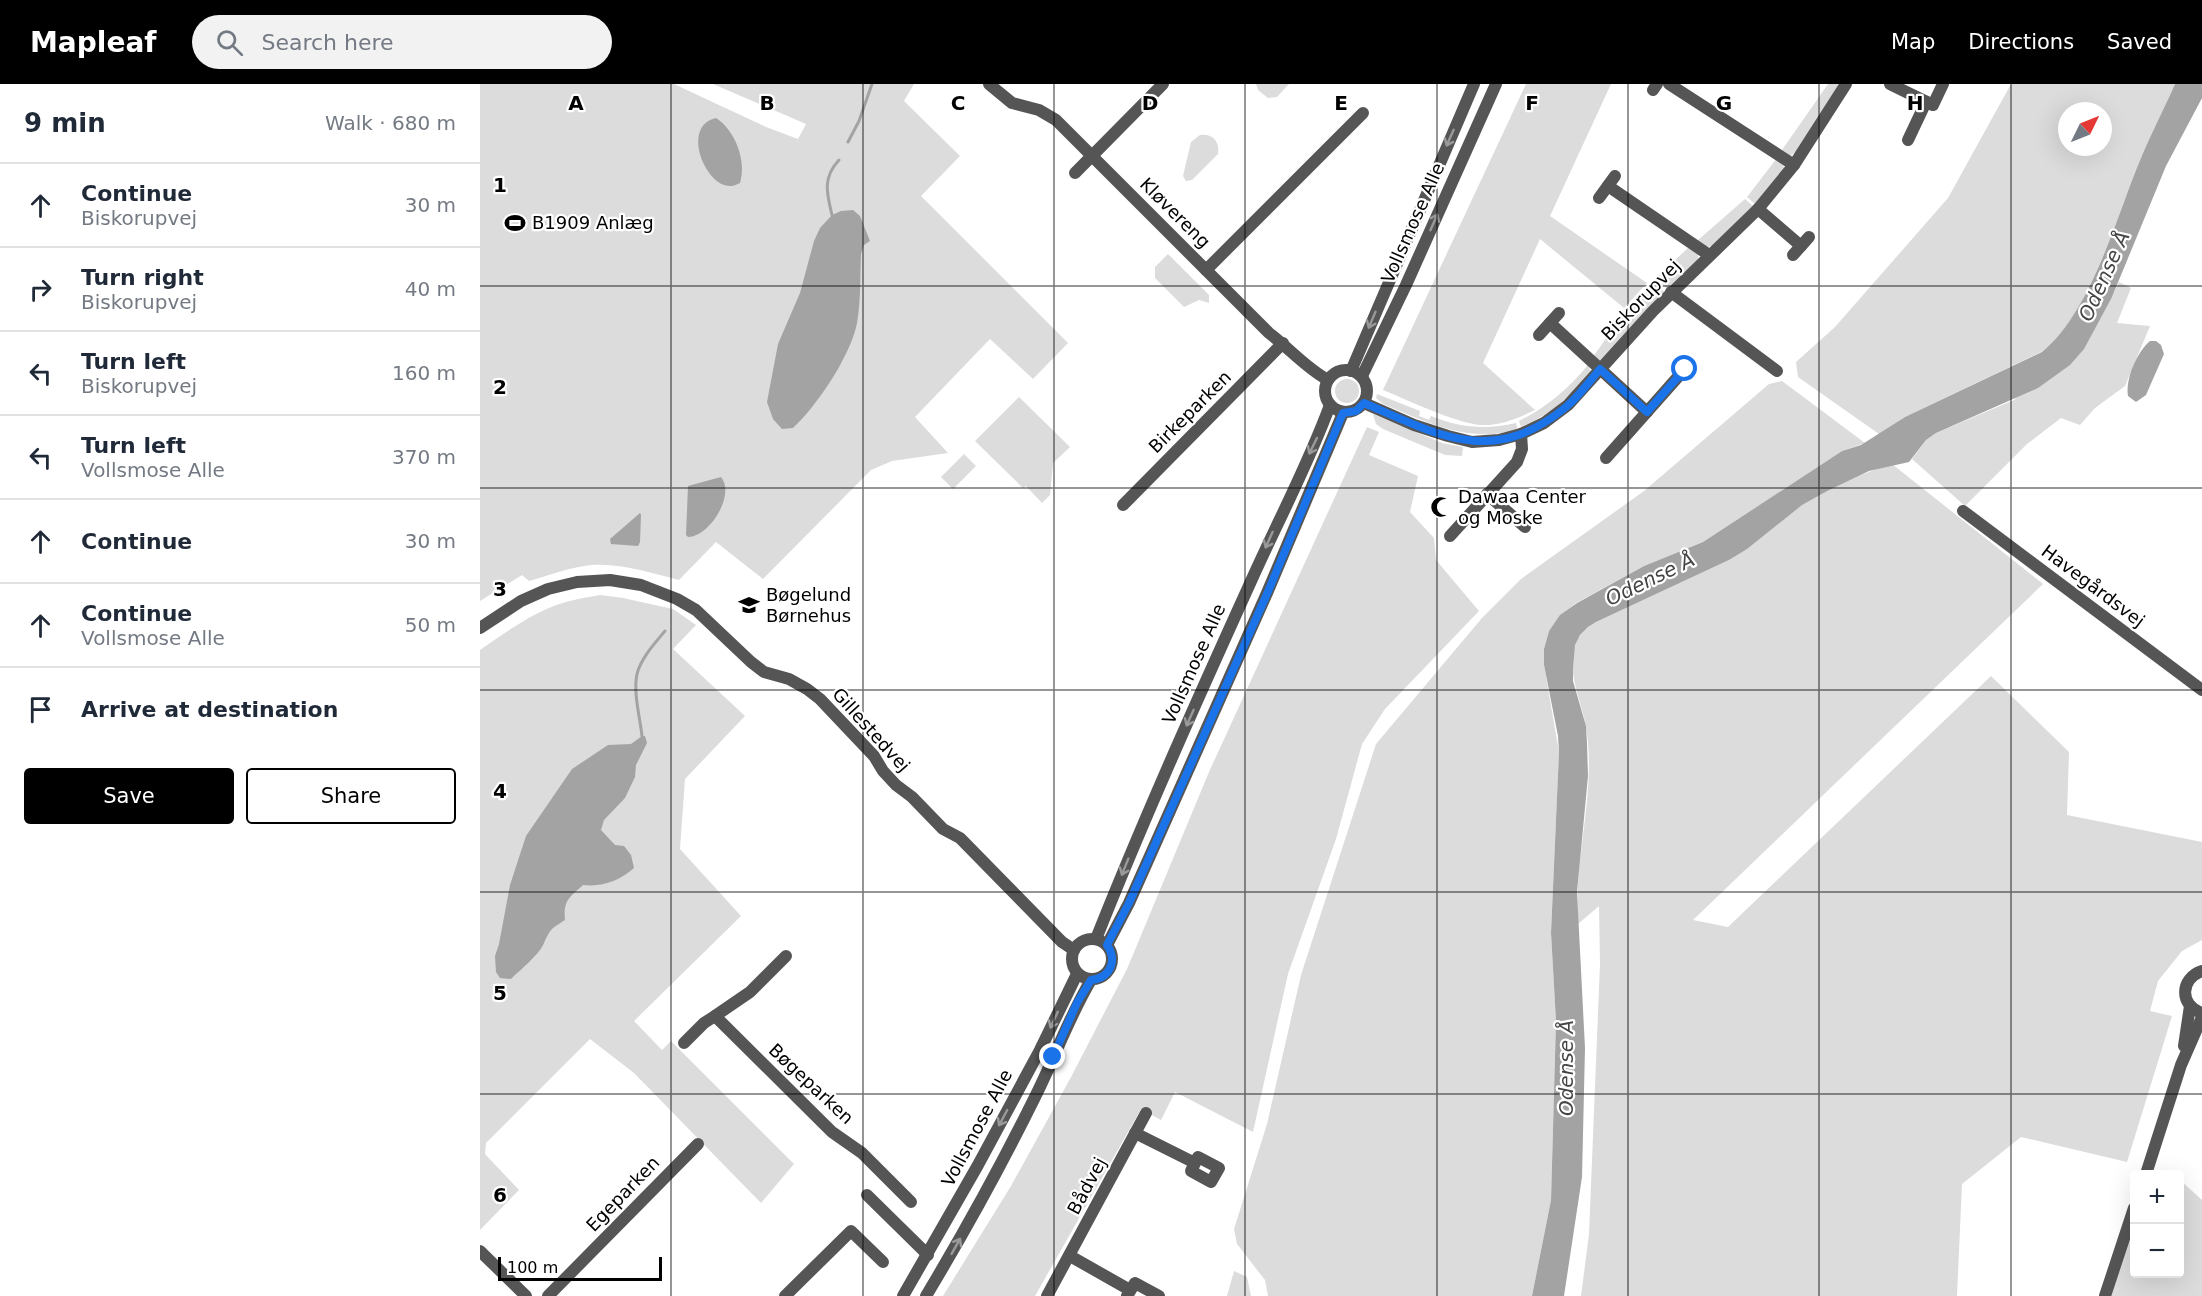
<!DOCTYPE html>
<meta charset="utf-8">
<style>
body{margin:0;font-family:"DejaVu Sans",sans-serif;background:#f2f2f3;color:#1f2937}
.controls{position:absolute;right:18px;bottom:18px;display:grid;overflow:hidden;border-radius:6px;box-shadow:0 6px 24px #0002}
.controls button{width:54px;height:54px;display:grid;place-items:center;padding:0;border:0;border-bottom:2px solid #e0e1e3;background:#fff;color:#1f2937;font:30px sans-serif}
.compass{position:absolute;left:1578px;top:18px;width:54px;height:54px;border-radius:50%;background:#fff;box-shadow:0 6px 24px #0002;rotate:47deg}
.scale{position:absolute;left:18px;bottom:15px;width:164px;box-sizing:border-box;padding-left:6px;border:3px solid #000;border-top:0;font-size:16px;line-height:21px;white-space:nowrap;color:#000;-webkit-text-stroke:4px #fff;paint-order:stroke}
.stop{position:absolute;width:18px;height:18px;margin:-14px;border:4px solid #1a73e8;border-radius:50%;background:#fff}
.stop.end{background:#1a73e8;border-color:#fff;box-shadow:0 2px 6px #0008}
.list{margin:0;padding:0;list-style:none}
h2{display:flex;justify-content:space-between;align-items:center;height:78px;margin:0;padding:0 24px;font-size:26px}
h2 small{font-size:20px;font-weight:400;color:#747a83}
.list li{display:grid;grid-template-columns:39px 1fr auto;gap:18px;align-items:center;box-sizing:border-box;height:84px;padding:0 24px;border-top:2px solid #e0e1e3}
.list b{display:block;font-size:22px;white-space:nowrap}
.list p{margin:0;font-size:20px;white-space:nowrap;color:#747a83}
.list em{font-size:20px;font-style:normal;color:#747a83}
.actions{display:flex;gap:12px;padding:18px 24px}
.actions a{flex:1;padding:14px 0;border:2px solid #000;border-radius:6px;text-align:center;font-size:21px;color:#000}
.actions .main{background:#000;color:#fff}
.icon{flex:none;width:33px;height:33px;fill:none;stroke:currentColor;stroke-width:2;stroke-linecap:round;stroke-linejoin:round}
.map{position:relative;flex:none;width:1722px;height:1212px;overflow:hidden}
header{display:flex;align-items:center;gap:36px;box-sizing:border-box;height:84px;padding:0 30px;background:#000;color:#fff}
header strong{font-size:28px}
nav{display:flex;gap:33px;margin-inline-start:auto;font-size:21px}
.search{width:420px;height:54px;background:#f2f2f3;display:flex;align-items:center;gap:15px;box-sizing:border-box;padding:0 21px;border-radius:33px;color:#747a83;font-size:22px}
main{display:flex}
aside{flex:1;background:#fff}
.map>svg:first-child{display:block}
.green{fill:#dcdcdc;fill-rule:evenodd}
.water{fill:#a3a3a3}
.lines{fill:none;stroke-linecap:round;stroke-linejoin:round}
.stream{stroke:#a3a3a3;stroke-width:3}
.minor{stroke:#555;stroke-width:12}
.tertiary{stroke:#555;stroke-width:12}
.oneway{stroke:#999}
.route{stroke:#1a73e8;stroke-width:8}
.grid{fill:none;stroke:#000;stroke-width:1.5;stroke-opacity:0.55}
.labels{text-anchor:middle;stroke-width:4.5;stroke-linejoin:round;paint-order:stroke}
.street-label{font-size:18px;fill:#000;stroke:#fff}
.poi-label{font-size:18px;fill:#000;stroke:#fff;text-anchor:start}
.water-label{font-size:20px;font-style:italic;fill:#444;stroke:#fff}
.grid-label{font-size:20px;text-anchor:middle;font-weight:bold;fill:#000;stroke:#fff;stroke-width:4.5;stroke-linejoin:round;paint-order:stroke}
</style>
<header>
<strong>Mapleaf</strong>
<div class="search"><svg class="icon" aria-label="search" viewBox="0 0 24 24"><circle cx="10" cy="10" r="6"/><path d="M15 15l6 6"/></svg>Search here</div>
<nav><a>Map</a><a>Directions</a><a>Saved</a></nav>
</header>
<main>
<aside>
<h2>9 min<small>Walk · 680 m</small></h2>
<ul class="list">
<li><svg class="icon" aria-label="ahead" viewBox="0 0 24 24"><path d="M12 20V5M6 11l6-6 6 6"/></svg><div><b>Continue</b><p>Biskorupvej</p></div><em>30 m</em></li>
<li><svg class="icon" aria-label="right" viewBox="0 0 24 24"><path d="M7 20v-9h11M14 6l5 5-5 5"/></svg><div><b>Turn right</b><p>Biskorupvej</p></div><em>40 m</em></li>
<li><svg class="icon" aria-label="left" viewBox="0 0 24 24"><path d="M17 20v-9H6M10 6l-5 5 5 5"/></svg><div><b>Turn left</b><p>Biskorupvej</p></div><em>160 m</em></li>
<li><svg class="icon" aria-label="left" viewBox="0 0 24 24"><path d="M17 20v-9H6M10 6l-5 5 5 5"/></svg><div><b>Turn left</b><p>Vollsmose Alle</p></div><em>370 m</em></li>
<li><svg class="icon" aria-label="ahead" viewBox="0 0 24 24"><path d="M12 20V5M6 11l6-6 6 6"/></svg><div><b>Continue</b></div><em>30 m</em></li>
<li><svg class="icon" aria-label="ahead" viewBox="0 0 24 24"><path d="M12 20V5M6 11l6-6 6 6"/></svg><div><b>Continue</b><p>Vollsmose Alle</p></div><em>50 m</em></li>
<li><svg class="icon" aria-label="arrive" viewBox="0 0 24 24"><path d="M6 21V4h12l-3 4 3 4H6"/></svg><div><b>Arrive at destination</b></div></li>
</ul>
<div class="actions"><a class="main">Save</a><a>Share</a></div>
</aside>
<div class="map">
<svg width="1722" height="1212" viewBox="0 0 1722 1212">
<rect width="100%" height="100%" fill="#fff"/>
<g class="green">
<path d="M 0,0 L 194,0 L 286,43 L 318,55 L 326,40 L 233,0 L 434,0 L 424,17 L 480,72 L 441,112 L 588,259 L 553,295 L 510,255 L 435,333 L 468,369 L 412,377 L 391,386 L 283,495 L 236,458 L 199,496 C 172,489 141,479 112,481 C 91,483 70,491 49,497 L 42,491 L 0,517 Z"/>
<path d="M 776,0 L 809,0 L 797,13 L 788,14 L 778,6 Z"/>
<path d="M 1046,0 L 1131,0 L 1070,132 L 1167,199 L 1144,224 L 1060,155 L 1003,279 L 1055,326 C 1038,334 1020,342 1001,341 C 975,339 928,316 903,306 Z"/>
<path d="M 1348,0 L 1361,0 L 1318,66 L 1310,72 L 1302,66 Z"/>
<path d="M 1531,0 L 1695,0 C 1681,31 1666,61 1654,93 C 1632,146 1607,232 1563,267 L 1425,333 L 1399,350 L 1318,293 L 1316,278 L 1355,243 L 1468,114 ZM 1587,27 L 1623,27 L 1623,63 L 1587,63 Z"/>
<path d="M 720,51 C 732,49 740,57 738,70 L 712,96 L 706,97 L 703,92 L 711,58 Z"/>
<path d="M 1297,74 L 1303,78 L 1304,85 L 1275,120 L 1267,113 Z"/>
<path d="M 1265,115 L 1273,122 L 1232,162 L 1226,163 L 1217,157 Z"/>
<path d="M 1208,164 L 1218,170 L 1218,175 L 1187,205 L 1176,194 Z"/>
<path d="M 688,170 L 729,211 L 729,219 L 719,216 L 704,223 L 675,194 L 675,183 Z"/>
<path d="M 1174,197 L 1184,208 L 1123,276 L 1117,276 L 1113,273 L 1143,230 Z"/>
<path d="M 1639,198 L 1651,204 L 1637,239 L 1670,242 L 1645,302 L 1615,324 L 1600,341 L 1581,334 L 1547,360 L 1485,422 L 1432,375 L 1446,356 L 1456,349 L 1534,316 L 1632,213 Z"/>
<path d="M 1108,281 L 1111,288 C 1091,312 1070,331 1041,343 L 1039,337 C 1067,323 1088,305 1108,281 Z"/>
<circle cx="867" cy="307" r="12"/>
<path d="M 1302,297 L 1385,359 L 1362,367 L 1223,458 L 1164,482 L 1096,519 L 1082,530 L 1069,547 L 1064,565 L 1064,581 L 1079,668 L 1071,849 L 1076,937 L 1071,1116 L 1052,1212 L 788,1212 L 785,1196 L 757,1160 L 754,1145 L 787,1040 L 821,891 L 896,660 L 1002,534 L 1041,495 L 1164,407 L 1289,300 Z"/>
<path d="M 897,310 L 940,327 L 939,332 L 949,336 L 951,332 C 980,344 1006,346 1036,339 L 1038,346 C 987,359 949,339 903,320 L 896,314 Z"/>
<path d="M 539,313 L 590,363 L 573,379 L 570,411 L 562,419 L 546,402 L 543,404 L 495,357 Z"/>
<path d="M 893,330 L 962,359 L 983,363 L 982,372 L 965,371 L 903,345 L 896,340 Z"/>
<path d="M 887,343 L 899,348 L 889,371 L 938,392 L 930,428 L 954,454 L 956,476 L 999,527 L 905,625 L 882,660 L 856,755 L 808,890 L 773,1048 L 695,1008 L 681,1036 L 661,1025 L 555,1212 L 463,1212 L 531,1102 L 590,995 L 647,885 L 729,688 Z"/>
<path d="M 484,370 L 496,382 L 473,405 L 461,393 Z"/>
<path d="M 1412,380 L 1563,500 L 1213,836 L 1248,843 L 1511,592 L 1589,668 L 1587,731 L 1722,758 L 1722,856 L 1702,867 L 1678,897 L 1670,927 L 1692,932 L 1647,1078 L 1541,1053 L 1482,1100 L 1477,1212 L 1101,1212 L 1109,1150 L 1120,880 L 1119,822 L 1098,840 C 1093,775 1117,708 1106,643 C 1101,614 1087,592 1095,561 C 1098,551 1107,543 1116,538 L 1249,476 C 1275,459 1297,437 1323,420 C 1351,402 1381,390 1412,380 Z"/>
<path d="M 120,511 L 143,514 L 193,525 L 216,541 L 193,565 L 265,632 L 205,695 L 200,765 L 261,832 L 154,937 L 182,966 L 191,957 L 314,1080 L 281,1119 L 154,989 L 110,955 L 6,1059 L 5,1070 L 39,1106 L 0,1146 L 0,566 C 22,551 45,534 69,524 C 85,517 103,514 120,511 Z"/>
<path d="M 1700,1096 L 1722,1116 L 1722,1212 L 1631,1212 L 1654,1136 L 1654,1190 L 1700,1190 Z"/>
<path d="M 754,1187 L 767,1193 L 771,1212 L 747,1212 Z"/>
</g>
<g class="water">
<path d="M 1695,0 L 1722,0 L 1722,14 L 1686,82 L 1632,213 L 1604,265 L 1590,281 L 1558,304 L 1456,349 L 1446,356 L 1429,378 L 1389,387 L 1347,407 L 1322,421 L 1267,465 L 1249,476 L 1116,538 L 1108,543 L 1100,551 L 1095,561 L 1093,584 L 1093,597 L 1106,642 L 1107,659 L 1108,692 L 1097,808 L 1105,964 L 1102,1093 L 1084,1212 L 1052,1212 L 1071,1116 L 1076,937 L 1071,849 L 1079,668 L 1078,652 L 1064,581 L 1064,565 L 1069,547 L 1080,531 L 1097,519 L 1164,482 L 1223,458 L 1362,367 L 1381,361 L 1425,333 L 1562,268 C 1608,231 1634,142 1655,89 C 1667,58 1682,29 1695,0 Z"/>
<path d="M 236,34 C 255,46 267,77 260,99 C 257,100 254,102 251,102 C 226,104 200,42 236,34 Z"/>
<path d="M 373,126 L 380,132 L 390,157 L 384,161 L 381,170 C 380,192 381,217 377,239 C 371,271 337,322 313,344 L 302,345 L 293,335 L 287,318 L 298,260 L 320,209 L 334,157 L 340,144 L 352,131 L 361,127 Z"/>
<path d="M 1670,257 L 1676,257 L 1681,261 L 1684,270 L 1666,311 L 1656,318 L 1648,312 C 1645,295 1657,268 1670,257 Z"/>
<path d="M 241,393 C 256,411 229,453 208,453 L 206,451 L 208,402 Z"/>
<path d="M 160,429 L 161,431 L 160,458 L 158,462 L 131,460 L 130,455 Z"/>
<path d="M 162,652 L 165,652 L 167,659 L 156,681 L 155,693 L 145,714 L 124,736 L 121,746 L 135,761 L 144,762 L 151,771 L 154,784 C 139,797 123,803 103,801 C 90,813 83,816 85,836 C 71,845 71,844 64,859 C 60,870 40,886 31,895 L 20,894 L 16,888 L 15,872 L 19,860 L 30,801 L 46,752 L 92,685 L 128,661 L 151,660 Z"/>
</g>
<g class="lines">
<g class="stream">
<path d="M 368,58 L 379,37 L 392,0"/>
<path d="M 352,131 C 347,110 342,94 359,76"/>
<path d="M 162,652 C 160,633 153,609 157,590 C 161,574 175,559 185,547"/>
</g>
<g class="minor">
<path d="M 509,0 L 532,19 L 559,26 L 576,36 L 789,249 C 809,264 826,284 848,296"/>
<path d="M 1189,0 L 1314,81"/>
<path d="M 1410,0 L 1453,21 L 1463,0"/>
<path d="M 1173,6 L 1177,0"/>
<path d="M 1428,56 L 1446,18"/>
<path d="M 595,89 L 683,0"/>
<path d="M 1128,102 L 1229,171"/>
<path d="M 1119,114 L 1135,92"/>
<path d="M 1278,125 L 1321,162"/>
<path d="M 1313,171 L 1329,153"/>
<path d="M 726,186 L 883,29"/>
<path d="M 1191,208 L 1297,287"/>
<path d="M 1070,239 L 1167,328"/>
<path d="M 1059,251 L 1079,229"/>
<path d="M 884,319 L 934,341 L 968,352 L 992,358 L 1019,356 L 1041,350 L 1064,339 L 1088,321 L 1173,227 L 1278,125 L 1314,81 L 1366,0"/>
<path d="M 1126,374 L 1205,285"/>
<path d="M 1007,410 L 1045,443"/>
<path d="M 643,421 L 803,259"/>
<path d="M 1483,427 L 1722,606"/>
<path d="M 970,452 L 1037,378 L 1042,365 L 1041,350"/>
<path d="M 0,544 L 41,517 L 68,505 L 97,498 L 130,496 L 161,501 L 197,515 L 216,526 L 271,578 L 284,588 L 309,595 L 327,605 L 340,615 L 394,672 L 403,687 L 416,701 L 432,713 L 463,745 L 480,754 L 582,858 L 594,866"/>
<path d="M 306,872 L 270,908 L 235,932 L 352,1048 L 382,1069 L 431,1118"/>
<path d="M 204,959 L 224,939 L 235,932"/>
<path d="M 655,1049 L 715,1079 L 718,1073 L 739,1084 L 731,1098 L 711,1087 L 715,1079"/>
<path d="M 387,1111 L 448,1171"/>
<path d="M 0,1167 L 46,1212"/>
<path d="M 590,1172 L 650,1206"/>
<path d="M 68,1212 L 218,1060"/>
<path d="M 305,1212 L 371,1147 L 403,1178"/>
<path d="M 567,1212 L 666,1029"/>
<path d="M 647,1212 L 655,1199 L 679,1212"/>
</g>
<g class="tertiary">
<circle cx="866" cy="307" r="21"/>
<path d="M 871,287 L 994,0"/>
<path d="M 882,292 L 926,201 L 1016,0"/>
<circle cx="612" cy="875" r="20"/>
<path d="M 616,855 C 664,734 718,614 772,495 C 798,437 828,381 850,321"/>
<path d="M 627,861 L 649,819 L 787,509 L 863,329"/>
<path d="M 1722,887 C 1700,894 1699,922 1722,929"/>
<path d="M 1704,962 L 1710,922"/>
<path d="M 1666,1090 L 1701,981 L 1722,933"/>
<path d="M 423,1212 L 498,1081 L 560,966 L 597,890"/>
<path d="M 446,1212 C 485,1147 522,1080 556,1011 C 575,973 589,933 611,896"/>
<path d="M 1625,1212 L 1654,1124"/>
</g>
</g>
<defs><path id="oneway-shaft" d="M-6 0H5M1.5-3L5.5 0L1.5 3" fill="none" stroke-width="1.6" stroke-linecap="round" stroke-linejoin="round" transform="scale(1.5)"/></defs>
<g class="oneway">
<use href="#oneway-shaft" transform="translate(970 54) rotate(114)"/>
<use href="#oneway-shaft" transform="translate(954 138) rotate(-66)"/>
<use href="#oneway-shaft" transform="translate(892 236) rotate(113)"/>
<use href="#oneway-shaft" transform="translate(833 362) rotate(116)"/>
<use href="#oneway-shaft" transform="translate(789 456) rotate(114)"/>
<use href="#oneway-shaft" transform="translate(710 634) rotate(114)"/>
<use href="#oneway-shaft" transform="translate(645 783) rotate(112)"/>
<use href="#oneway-shaft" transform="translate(574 936) rotate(115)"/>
<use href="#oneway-shaft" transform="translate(523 1034) rotate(118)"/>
<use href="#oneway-shaft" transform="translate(476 1162) rotate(-61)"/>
</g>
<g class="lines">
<path class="route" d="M 573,973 L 597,919 L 611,896 C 630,894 638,877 627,861 L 649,819 L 787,510 L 863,329 L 876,327 L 884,319 C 960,352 1013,383 1086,323 C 1099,312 1109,298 1120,285 L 1167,328 L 1205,285"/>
</g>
<path class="grid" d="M 191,0 L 191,1212M 383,0 L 383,1212M 574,0 L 574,1212M 765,0 L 765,1212M 957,0 L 957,1212M 1148,0 L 1148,1212M 1339,0 L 1339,1212M 1531,0 L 1531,1212M 0,202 L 1722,202M 0,404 L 1722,404M 0,606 L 1722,606M 0,808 L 1722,808M 0,1010 L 1722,1010"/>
<defs>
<g id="stadium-bare" transform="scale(1.62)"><path d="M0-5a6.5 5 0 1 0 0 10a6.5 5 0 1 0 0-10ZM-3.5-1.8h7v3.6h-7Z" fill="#000" stroke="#fff" stroke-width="2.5" paint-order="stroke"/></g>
<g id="mosque-bare" transform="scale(1.62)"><path d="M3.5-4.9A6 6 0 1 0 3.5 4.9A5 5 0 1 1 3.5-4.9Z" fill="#000" stroke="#fff" stroke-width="2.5" paint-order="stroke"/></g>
<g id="school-bare" transform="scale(1.62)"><path d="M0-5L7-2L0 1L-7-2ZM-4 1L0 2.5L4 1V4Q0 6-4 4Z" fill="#000" stroke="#fff" stroke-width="2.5" paint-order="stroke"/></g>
</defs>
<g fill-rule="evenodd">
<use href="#stadium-bare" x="35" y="139"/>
<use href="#mosque-bare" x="961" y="423"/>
<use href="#school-bare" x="269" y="521"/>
</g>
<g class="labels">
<g class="street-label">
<text transform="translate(695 129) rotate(45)" y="6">Kløvereng</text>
<text transform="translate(933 139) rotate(-66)" y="6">Vollsmose Alle</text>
<text transform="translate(1161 216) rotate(-46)" y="6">Biskorupvej</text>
<text transform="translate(710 328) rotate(-45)" y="6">Birkeparken</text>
<text transform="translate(1613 502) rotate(37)" y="6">Havegårdsvej</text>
<text transform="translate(714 580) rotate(-66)" y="6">Vollsmose Alle</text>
<text transform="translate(391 646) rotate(48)" y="6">Gillestedvej</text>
<text transform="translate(331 1000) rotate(43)" y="6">Bøgeparken</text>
<text transform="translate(497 1044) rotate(-62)" y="6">Vollsmose Alle</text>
<text transform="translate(607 1102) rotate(-62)" y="6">Bådvej</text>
<text transform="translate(143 1110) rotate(-46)" y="6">Egeparken</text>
</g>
<g class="poi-label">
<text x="52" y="145">B1909 Anlæg</text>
<text x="978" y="419">Dawaa Center<tspan x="978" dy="21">og Moske</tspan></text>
<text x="286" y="517">Bøgelund<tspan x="286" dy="21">Børnehus</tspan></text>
</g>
<g class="water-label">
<text transform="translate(1624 192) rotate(-66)" y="7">Odense Å</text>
<text transform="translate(1170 495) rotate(-26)" y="7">Odense Å</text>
<text transform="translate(1086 984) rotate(-90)" y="7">Odense Å</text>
</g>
</g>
<g class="grid-label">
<text x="96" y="26">A</text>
<text x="287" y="26">B</text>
<text x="478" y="26">C</text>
<text x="670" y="26">D</text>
<text x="861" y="26">E</text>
<text x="1052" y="26">F</text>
<text x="1244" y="26">G</text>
<text x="1435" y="26">H</text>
<text x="20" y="108">1</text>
<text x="20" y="310">2</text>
<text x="20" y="512">3</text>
<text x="20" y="714">4</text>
<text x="20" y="916">5</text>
<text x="20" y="1118">6</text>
</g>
</svg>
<div class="controls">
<button>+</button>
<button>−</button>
</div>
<svg class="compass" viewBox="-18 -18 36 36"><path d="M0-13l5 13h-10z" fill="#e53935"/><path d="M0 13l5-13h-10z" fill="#747a83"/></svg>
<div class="scale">100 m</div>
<div class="stop" style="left:1205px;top:285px"></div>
<div class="stop end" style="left:573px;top:973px"></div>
</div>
</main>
